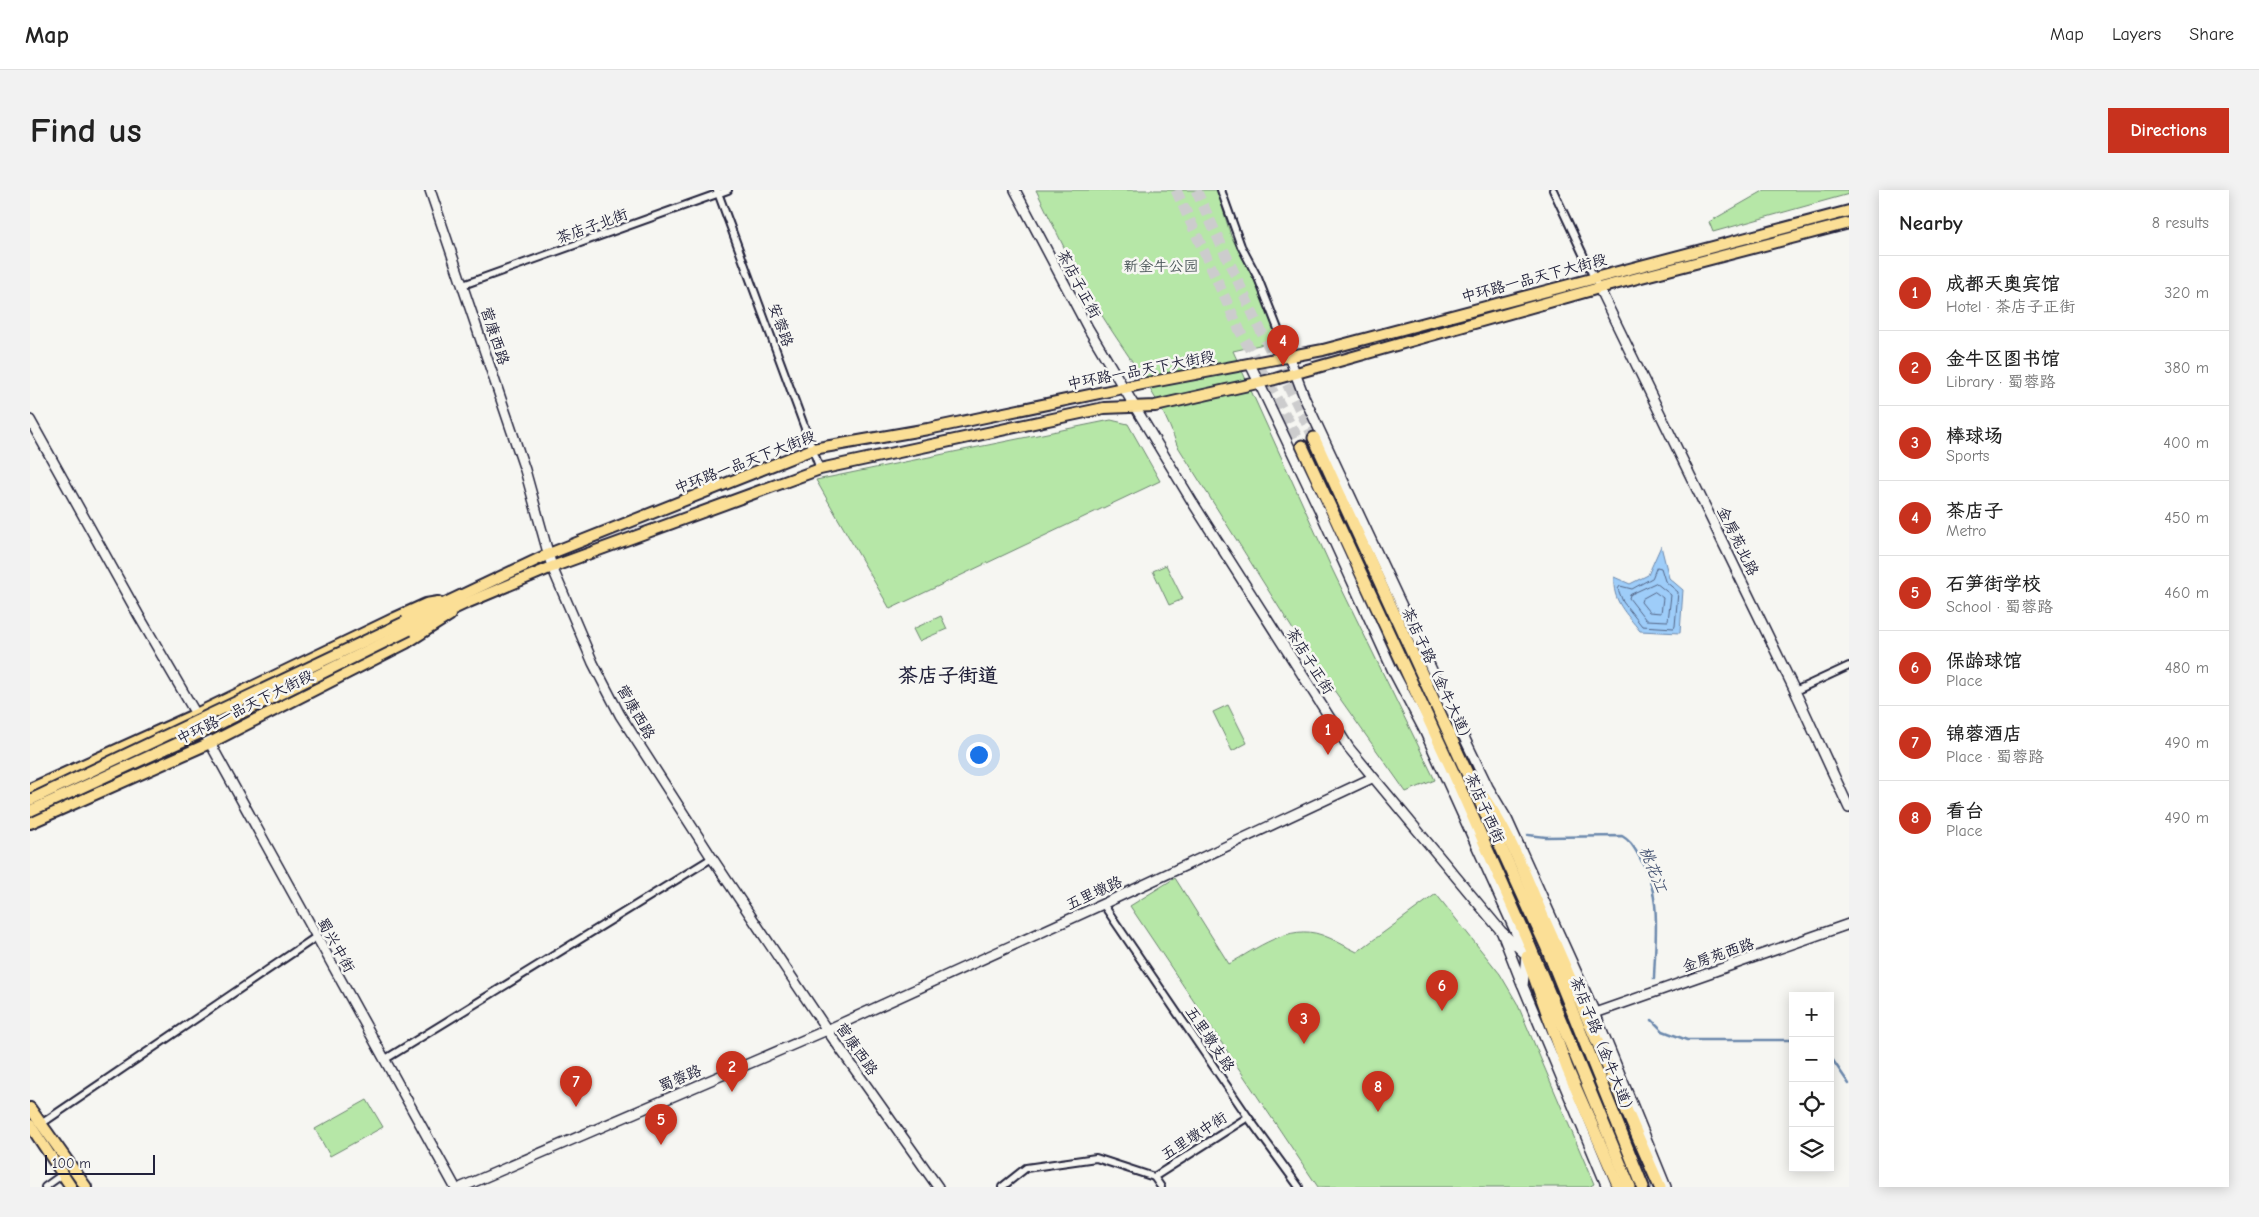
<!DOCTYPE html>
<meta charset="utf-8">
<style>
body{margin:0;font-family:"Comic Neue","LXGW WenKai TC",sans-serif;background:#f2f2f2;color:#222}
.controls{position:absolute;right:15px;bottom:15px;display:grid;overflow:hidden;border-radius:0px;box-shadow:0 2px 12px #0003}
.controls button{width:45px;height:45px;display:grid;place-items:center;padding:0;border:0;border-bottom:1px solid #e0e0e0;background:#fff;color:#222;font:25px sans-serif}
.scale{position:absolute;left:15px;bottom:12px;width:110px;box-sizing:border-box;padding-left:5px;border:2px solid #22223b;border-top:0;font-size:14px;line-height:18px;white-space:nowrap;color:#22223b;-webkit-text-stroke:4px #f6f6f2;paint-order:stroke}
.you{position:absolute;left:948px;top:564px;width:18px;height:18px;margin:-12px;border:4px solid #fff;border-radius:50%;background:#1a73e8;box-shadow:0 0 0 8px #1a73e833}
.badge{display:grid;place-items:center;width:32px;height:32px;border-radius:50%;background:#c8321e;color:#fff;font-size:16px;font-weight:700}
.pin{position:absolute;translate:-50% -41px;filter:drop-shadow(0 1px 2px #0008)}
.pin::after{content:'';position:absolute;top:26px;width:18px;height:15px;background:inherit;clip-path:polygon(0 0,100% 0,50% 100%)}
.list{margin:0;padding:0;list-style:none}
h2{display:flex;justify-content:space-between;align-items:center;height:65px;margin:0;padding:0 20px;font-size:21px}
h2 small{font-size:16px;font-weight:400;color:#767676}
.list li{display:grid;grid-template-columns:32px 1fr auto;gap:15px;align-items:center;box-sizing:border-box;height:75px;padding:0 20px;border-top:1px solid #e0e0e0}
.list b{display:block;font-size:19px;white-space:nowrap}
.list p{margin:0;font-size:16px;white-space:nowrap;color:#767676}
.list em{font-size:16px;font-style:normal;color:#767676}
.icon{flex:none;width:28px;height:28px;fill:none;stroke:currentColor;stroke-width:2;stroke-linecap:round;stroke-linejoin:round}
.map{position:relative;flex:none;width:1819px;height:997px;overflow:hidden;border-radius:0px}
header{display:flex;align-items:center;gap:30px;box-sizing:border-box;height:70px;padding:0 25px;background:#fff;border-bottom:1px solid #e0e0e0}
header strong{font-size:24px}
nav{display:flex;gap:28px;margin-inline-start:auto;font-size:18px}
.intro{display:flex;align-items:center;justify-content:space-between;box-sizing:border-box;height:120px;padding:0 30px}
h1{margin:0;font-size:35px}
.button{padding:12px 22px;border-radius:0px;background:#c8321e;color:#fff;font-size:18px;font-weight:700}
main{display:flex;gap:30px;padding:0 30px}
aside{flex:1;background:#fff;border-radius:0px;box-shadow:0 2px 12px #0003}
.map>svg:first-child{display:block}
.green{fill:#b6e7a7;stroke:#6c8471}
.water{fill:#9ecdf9;stroke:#6c89ad}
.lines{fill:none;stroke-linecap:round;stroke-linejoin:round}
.shore{stroke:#546687;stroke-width:1}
.stream{stroke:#6c89ad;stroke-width:2.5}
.highway-tunnel{stroke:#cccccd;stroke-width:11;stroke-dasharray:11 5.5;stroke-linecap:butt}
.street-casing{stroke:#22223b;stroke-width:10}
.secondary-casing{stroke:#22223b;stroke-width:12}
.primary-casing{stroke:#22223b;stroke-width:14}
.highway-casing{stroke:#22223b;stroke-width:15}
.street{stroke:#f6f6f2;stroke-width:6}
.secondary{stroke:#f6f6f2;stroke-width:9}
.primary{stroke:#fbdf96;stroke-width:10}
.highway{stroke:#fbdf96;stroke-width:11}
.primary-bridge-casing{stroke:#22223b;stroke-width:14;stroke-linecap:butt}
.primary-bridge{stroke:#fbdf96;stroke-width:10}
.labels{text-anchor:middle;stroke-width:5;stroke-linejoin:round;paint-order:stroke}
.street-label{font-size:15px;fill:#22223b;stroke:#f6f6f2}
.park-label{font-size:15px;fill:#475356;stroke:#f6f6f2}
.water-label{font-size:16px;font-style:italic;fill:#475574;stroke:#f6f6f2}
.district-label{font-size:20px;font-weight:bold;fill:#22223b;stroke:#f6f6f2}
</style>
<header>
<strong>Map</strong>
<nav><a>Map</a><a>Layers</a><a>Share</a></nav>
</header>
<div class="intro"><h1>Find us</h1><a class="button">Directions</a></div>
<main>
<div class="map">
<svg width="1819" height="997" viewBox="0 0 1819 997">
<rect width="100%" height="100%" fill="#f6f6f2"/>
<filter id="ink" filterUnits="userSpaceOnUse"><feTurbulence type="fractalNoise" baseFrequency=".02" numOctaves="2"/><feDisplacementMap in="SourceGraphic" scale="10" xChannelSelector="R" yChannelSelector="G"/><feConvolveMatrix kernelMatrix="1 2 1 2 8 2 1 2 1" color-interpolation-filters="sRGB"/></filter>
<g filter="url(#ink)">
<g class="green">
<path d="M 1006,0 L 1187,0 L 1201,46 L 1233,107 L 1247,151 L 1203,161 L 1302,379 L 1405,590 L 1376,602 L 1277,462 L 1147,255 C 1130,205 1095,164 1068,119 C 1044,81 1026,40 1006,0 Z"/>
<path d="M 1735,0 L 1819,0 L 1819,4 L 1683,42 L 1679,32 Z"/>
<path d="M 1081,230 L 1098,234 L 1130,291 L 860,419 L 786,290 Z"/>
<path d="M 1136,375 L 1153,409 L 1139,415 L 1123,381 Z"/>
<path d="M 911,426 L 917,439 L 889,451 L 883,439 Z"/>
<path d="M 1198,515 L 1217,553 L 1202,561 L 1183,522 Z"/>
<path d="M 1145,688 L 1199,774 C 1226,759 1259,733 1292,745 C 1304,749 1316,757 1327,762 L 1406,704 L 1470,784 L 1487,813 L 1564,994 L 1559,997 L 1288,997 L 1100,716 Z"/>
<path d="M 337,910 L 353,937 L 300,966 L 285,939 Z"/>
</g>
<path class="water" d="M 1631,356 L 1639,388 L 1653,400 L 1650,443 L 1610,441 C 1596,423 1582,411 1584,387 L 1600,394 L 1618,385 Z"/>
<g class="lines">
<g class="shore">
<path d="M 1627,377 L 1631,378 L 1635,391 L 1648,402 L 1645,436 L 1644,438 L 1612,436 L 1593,412 L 1588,399 L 1590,396 L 1602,399 L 1622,388 Z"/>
<path d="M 1626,393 L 1641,405 L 1638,431 L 1616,430 L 1599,408 L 1600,405 Z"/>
<path d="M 1625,402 L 1633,408 L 1631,423 L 1619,422 L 1611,412 L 1612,409 Z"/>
</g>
<g class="stream">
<path d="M 1498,645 L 1516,647 L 1592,646 C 1601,651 1604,658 1609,666 C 1633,705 1625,746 1624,789"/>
<path d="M 1622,830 L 1633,841 L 1657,850 L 1763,850"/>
<path d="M 1800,866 L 1819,894"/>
</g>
<g class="highway-tunnel">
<path d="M 1146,0 L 1210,141 L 1272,256"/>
<path d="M 1166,0 L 1229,137 L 1284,248"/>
</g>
<g class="street-casing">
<g id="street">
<path d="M 687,0 L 790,279"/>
<path d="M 1191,0 L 1211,56 L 1228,88 L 1259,167"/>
<path d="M 1523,0 L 1566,92"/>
<path d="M 433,95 L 698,0"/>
<path d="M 1765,501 L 1819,476"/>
<path d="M 1073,714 L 1218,927 L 1269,997"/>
<path d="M 354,870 L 682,668"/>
<path d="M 11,934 L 286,747"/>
<path d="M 1124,987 L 1218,927"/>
<path d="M 15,997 L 33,984"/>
<path d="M 972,997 L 996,978 L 1066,968 L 1124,987 L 1131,997"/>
</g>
</g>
<g class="secondary-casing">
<g id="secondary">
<path d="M 400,0 L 495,280 L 522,377 L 563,473 L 590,525 L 682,668 L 797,840 L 908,997"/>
<path d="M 985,0 L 1058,138 L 1105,217 L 1163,313 L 1319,558 L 1471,741 L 1496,765"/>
<path d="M 1569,98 L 1765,501 L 1819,618"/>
<path d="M 1259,167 L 1275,209 L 1408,493 L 1458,597 L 1477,629 L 1565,823 L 1636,997"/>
<path d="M 1220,174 L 1290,321 L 1363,481 L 1394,540 L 1496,765 L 1493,796 L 1577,997"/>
<path d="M 0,230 L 109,426 L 166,524 L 180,553 L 425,997"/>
<path d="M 1472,743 L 1492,794"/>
<path d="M 1565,823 L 1819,734"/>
<path d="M 432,997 L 797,840 L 1073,714 L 1342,588"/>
</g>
</g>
<g class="primary-casing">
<g id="primary">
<path d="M 375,432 L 519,364 L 783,259 L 898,239 L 1112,194 L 1293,160 L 1819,21"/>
<path d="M 379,440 L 434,414 L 522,377 L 790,279 L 1074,218 L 1125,216 L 1245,189 L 1569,98 L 1819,33"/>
<path d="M 0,599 L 166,524 L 365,428 L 396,414 L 408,412"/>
<path d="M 0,633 L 180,553 L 376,453 L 420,425"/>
<path d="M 0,918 L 56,997"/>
<path d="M 0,935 L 41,997"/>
</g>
</g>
<g class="highway-casing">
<g id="highway">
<path d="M 1284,248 L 1516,756 L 1613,997"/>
<path d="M 1272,256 L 1423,582 L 1496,747 L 1600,997"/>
<path d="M 1449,601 C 1478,639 1495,685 1514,729 C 1554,818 1590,908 1630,997"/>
<path d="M 1497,767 L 1537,878 L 1589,997"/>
</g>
</g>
<use href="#street" class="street"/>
<use href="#secondary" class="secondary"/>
<use href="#primary" class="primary"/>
<use href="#highway" class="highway"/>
<g class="primary-bridge-casing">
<g id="primary-bridge">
<path d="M 0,610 L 375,432"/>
<path d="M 0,621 L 181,538 L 379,440"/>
</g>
</g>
<use href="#primary-bridge" class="primary-bridge"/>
</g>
</g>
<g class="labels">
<g class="street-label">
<text transform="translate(562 36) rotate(-20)" y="5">茶店子北街</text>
<text transform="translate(1504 88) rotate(-15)" y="5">中环路一品天下大街段</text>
<text transform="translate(1049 94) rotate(62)" y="5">茶店子正街</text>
<text transform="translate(751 135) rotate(70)" y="5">安蓉路</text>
<text transform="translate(465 146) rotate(72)" y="5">营康西路</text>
<text transform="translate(1111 180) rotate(-11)" y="5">中环路一品天下大街段</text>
<text transform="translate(715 272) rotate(-21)" y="5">中环路一品天下大街段</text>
<text transform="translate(1708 351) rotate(64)" y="5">金房苑北路</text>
<text transform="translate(1280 471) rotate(58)" y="5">茶店子正街</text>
<text transform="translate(1408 486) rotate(65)" y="5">茶店子路（金牛大道）</text>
<text transform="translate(215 517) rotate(-26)" y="5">中环路一品天下大街段</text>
<text transform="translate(606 522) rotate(60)" y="5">营康西路</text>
<text transform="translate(1455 618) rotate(66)" y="5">茶店子西街</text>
<text transform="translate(1064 703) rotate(-25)" y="5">五里墩路</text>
<text transform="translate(306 755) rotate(61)" y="5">蜀兴中街</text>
<text transform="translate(1688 765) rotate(-19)" y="5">金房苑西路</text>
<text transform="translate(1180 849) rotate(56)" y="5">五里墩支路</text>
<text transform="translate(1573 857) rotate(68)" y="5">茶店子路（金牛大道）</text>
<text transform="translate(827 859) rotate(55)" y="5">营康西路</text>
<text transform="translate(650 888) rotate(-23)" y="5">蜀蓉路</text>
<text transform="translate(1164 946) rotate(-33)" y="5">五里墩中街</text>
</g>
<g class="park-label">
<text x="1131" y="81">新金牛公园</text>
</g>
<g class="water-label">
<text transform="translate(1624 679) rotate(68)" y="6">桃花江</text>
</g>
<g class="district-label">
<text x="918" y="492">茶店子街道</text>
</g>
</g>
</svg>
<div class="controls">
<button>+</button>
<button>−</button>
<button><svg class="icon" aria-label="locate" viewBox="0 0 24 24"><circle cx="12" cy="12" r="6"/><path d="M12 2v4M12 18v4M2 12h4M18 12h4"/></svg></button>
<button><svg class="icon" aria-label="layers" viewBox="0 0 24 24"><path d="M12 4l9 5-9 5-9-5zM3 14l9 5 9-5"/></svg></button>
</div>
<div class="scale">100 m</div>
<div class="you"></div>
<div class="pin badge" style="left:1298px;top:565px">1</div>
<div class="pin badge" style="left:702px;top:902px">2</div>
<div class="pin badge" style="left:1274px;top:854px">3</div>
<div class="pin badge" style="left:1253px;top:176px">4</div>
<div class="pin badge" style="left:631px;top:955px">5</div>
<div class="pin badge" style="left:1412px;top:821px">6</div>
<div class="pin badge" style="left:546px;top:917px">7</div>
<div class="pin badge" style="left:1348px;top:922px">8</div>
</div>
<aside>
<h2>Nearby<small>8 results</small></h2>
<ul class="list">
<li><span class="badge">1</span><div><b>成都天奥宾馆</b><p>Hotel · 茶店子正街</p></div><em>320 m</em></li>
<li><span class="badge">2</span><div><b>金牛区图书馆</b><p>Library · 蜀蓉路</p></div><em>380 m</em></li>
<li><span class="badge">3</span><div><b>棒球场</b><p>Sports</p></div><em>400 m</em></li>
<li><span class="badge">4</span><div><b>茶店子</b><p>Metro</p></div><em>450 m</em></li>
<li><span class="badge">5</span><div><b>石笋街学校</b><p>School · 蜀蓉路</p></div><em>460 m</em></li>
<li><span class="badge">6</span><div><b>保龄球馆</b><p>Place</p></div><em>480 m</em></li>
<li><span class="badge">7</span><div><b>锦蓉酒店</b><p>Place · 蜀蓉路</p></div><em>490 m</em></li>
<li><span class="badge">8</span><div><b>看台</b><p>Place</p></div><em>490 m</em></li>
</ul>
</aside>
</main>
